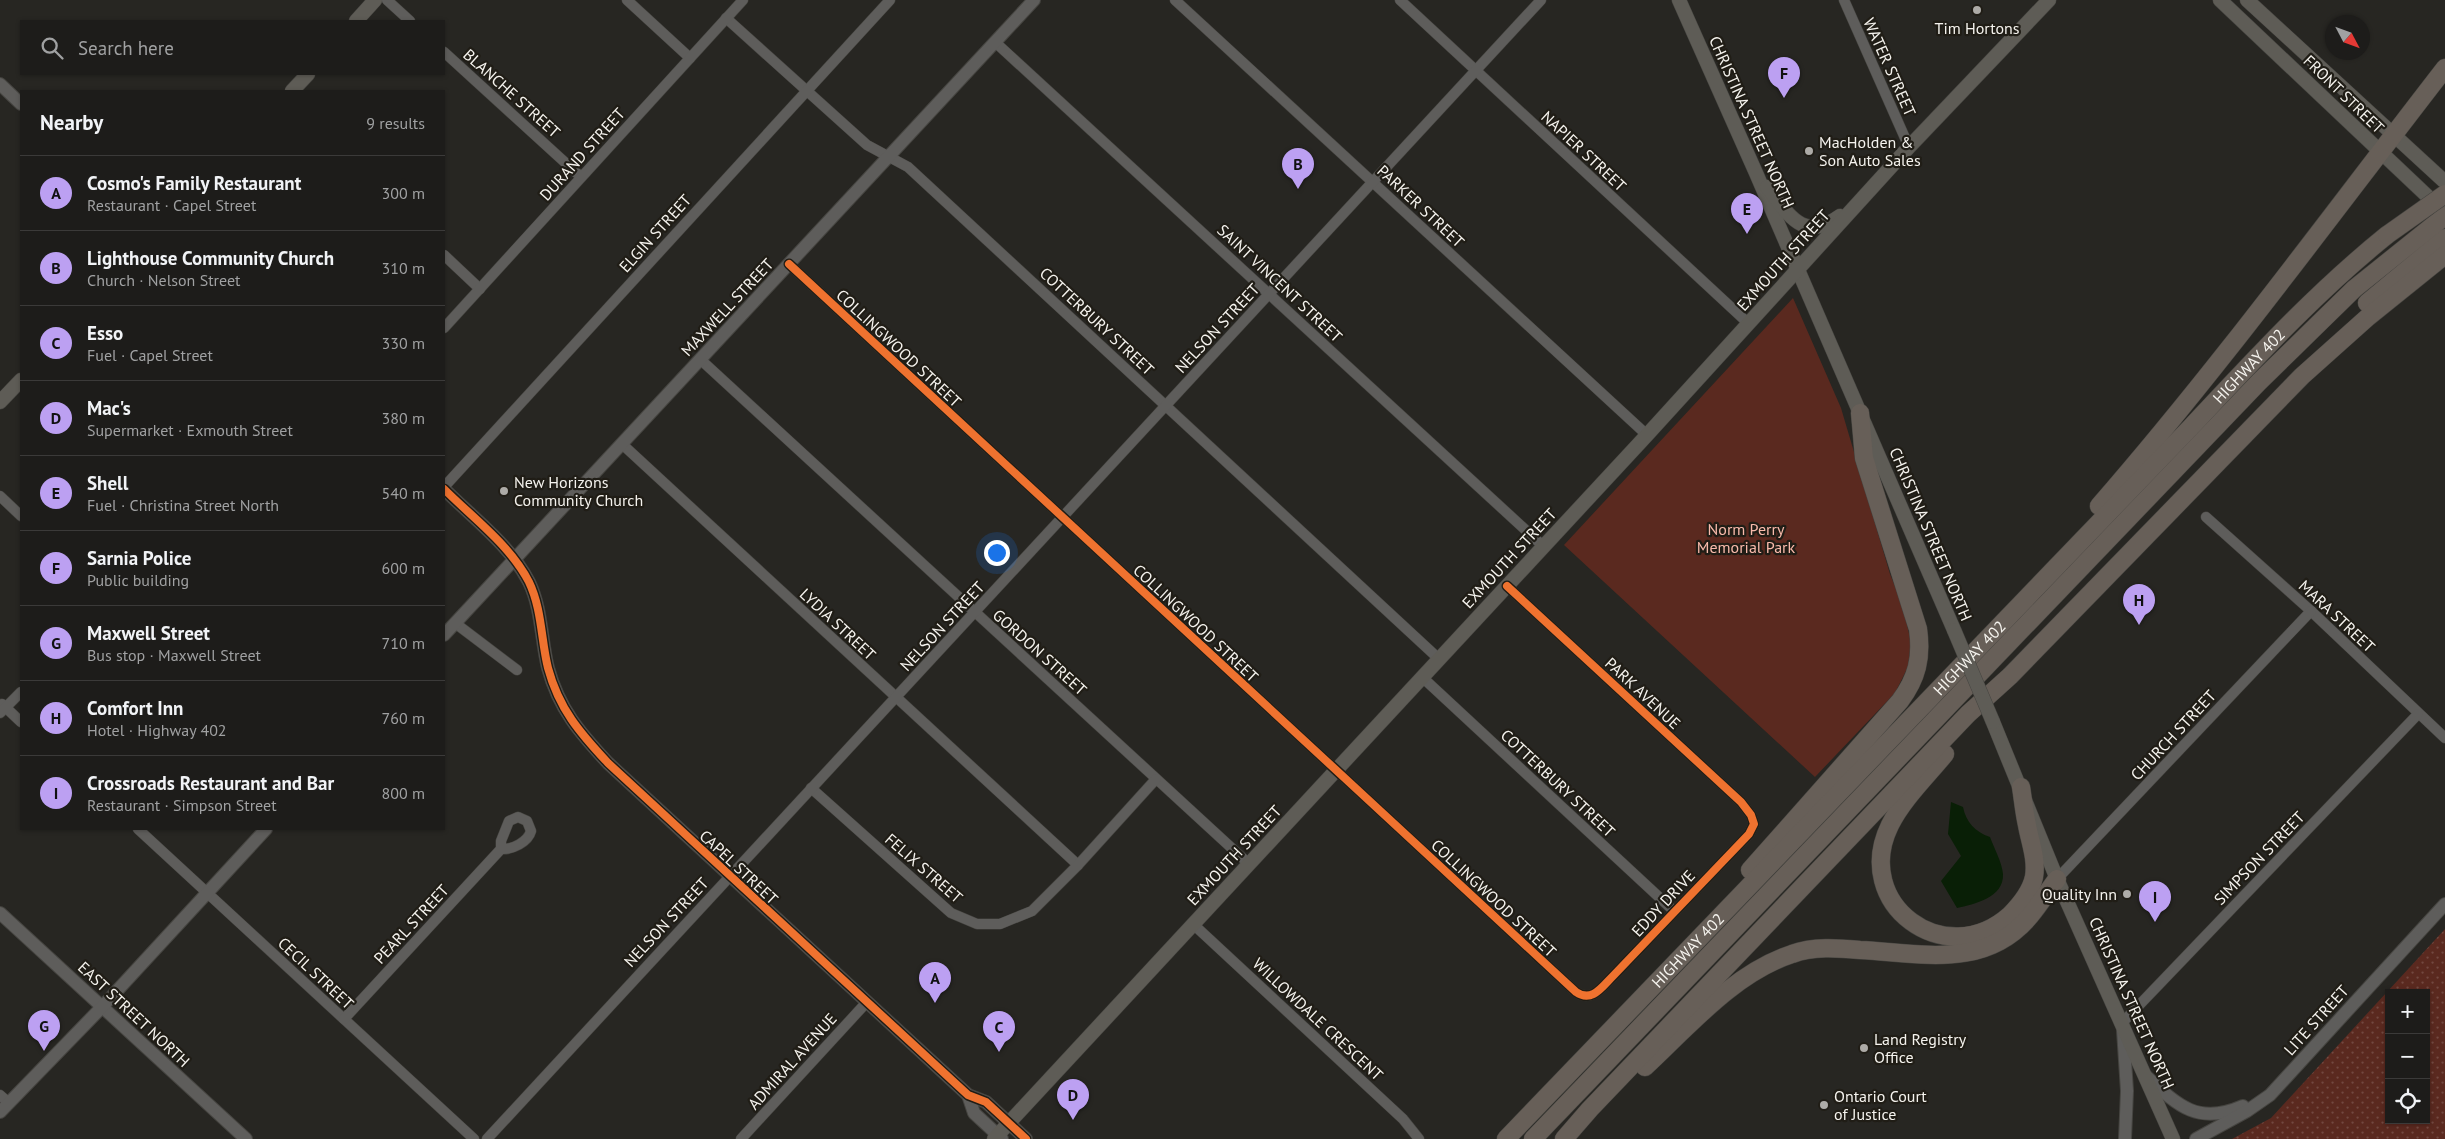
<!DOCTYPE html>
<meta charset="utf-8">
<style>
body{margin:0;font-family:"PT Sans",sans-serif;background:#2a2927;color:#f1f3f6}
.controls{position:absolute;right:15px;bottom:15px;display:grid;overflow:hidden;border-radius:0px;box-shadow:0 1px 4px #0004}
.controls button{width:45px;height:45px;display:grid;place-items:center;padding:0;border:0;border-bottom:1px solid #3b3a39;background:#1d1c1a;color:#f1f3f6;font:25px sans-serif}
.compass{position:absolute;left:2325px;top:15px;width:45px;height:45px;border-radius:50%;background:#1d1c1a;box-shadow:0 1px 4px #0004;rotate:131deg}
.you{position:absolute;left:996px;top:552px;width:18px;height:18px;margin:-12px;border:4px solid #fff;border-radius:50%;background:#1a73e8;box-shadow:0 0 0 8px #1a73e833}
.badge{display:grid;place-items:center;width:32px;height:32px;border-radius:50%;background:#bca0f2;color:#111;font-size:16px;font-weight:700}
.pin{position:absolute;translate:-50% -41px;filter:drop-shadow(0 1px 2px #0008)}
.pin::after{content:'';position:absolute;top:26px;width:18px;height:15px;background:inherit;clip-path:polygon(0 0,100% 0,50% 100%)}
.list{margin:0;padding:0;list-style:none}
h2{display:flex;justify-content:space-between;align-items:center;height:65px;margin:0;padding:0 20px;font-size:21px}
h2 small{font-size:16px;font-weight:400;color:#a0a1a2}
.list li{display:grid;grid-template-columns:32px 1fr auto;gap:15px;align-items:center;box-sizing:border-box;height:75px;padding:0 20px;border-top:1px solid #3b3a39}
.list b{display:block;font-size:19px;white-space:nowrap}
.list p{margin:0;font-size:16px;white-space:nowrap;color:#a0a1a2}
.list em{font-size:16px;font-style:normal;color:#a0a1a2}
.icon{flex:none;width:28px;height:28px;fill:none;stroke:currentColor;stroke-width:2;stroke-linecap:round;stroke-linejoin:round}
.map{position:relative;flex:none;width:2445px;height:1139px;overflow:hidden}
.search{position:absolute;background:#1d1c1a;box-shadow:0 1px 4px #0004;left:20px;top:20px;width:425px;height:55px;display:flex;align-items:center;gap:12px;box-sizing:border-box;padding:0 18px;border-radius:0px;color:#a0a1a2;font-size:19px}
.panel{position:absolute;background:#1d1c1a;box-shadow:0 1px 4px #0004;left:20px;top:90px;width:425px;height:740px;border-radius:0px}
.map>svg:first-child{display:block}
.grass{fill:url(#grass-dots);fill-rule:evenodd}
.park{fill:#5a291f}
.water{fill:#091f06}
.lines{fill:none;stroke-linecap:round;stroke-linejoin:round}
.minor-casing{stroke:#464541;stroke-width:11}
.tertiary-casing{stroke:#464541;stroke-width:14}
.secondary-casing{stroke:#464541;stroke-width:15}
.motorway-casing{stroke:#464541;stroke-width:19}
.minor{stroke:#5e5d5b;stroke-width:10}
.tertiary{stroke:#5e5d5b;stroke-width:12}
.secondary{stroke:#5e5c56;stroke-width:14}
.motorway{stroke:#675f58;stroke-width:18}
.secondary-bridge-casing{stroke:#464541;stroke-width:15;stroke-linecap:butt}
.motorway-bridge-casing{stroke:#464541;stroke-width:19;stroke-linecap:butt}
.secondary-bridge{stroke:#5e5c56;stroke-width:14}
.motorway-bridge{stroke:#675f58;stroke-width:18}
.cycleway-casing{stroke:#201d16;stroke-width:11}
.cycleway{stroke:#ef722f;stroke-width:8}
.poi-dot{fill:#adaba7;stroke:#201d16;stroke-width:2}
.labels{text-anchor:middle;stroke-width:4.5;stroke-linejoin:round;paint-order:stroke}
.poi-label{font-size:16px;fill:#f5f3ee;stroke:#201d16;text-anchor:start}
.street-label{font-size:16px;fill:#f5f3ee;stroke:#201d16}
.park-label{font-size:16px;fill:#f9baab;stroke:#201d16}
</style>
<div class="map">
<svg width="2445" height="1139" viewBox="0 0 2445 1139">
<defs>
<pattern id="grass-dots" width="8" height="8" patternUnits="userSpaceOnUse" patternTransform="scale(1.25)"><rect width="8" height="8" fill="#5a291f"/><path d="M2 2h.1M6 6h.1" fill="none" stroke="#724840" stroke-width="1.8" stroke-linecap="round"/></pattern>
</defs>
<rect width="100%" height="100%" fill="#272622"/>
<path class="grass" d="M 2445,929 L 2445,1139 L 2232,1139 L 2271,1118 ZM 2389,993 L 2426,993 L 2426,1120 L 2389,1120 Z"/>
<path class="park" d="M 1793,298 L 1841,408 L 1890,574 L 1903,606 L 1911,643 L 1908,667 L 1895,693 L 1815,777 L 1564,545 Z"/>
<path class="water" d="M 1951,802 L 1963,807 C 1966,822 1975,832 1990,837 C 1994,848 2002,862 2003,874 C 2004,898 1974,904 1957,908 L 1941,881 L 1961,856 L 1948,834 Z"/>
<g class="lines">
<g class="minor-casing">
<g id="minor">
<path d="M 387,0 L 410,21"/>
<path d="M 627,0 L 690,58"/>
<path d="M 1175,0 L 1647,435"/>
<path d="M 1400,0 L 1749,324"/>
<path d="M 1844,0 L 1909,147"/>
<path d="M 726,18 L 867,145 L 908,167 L 1439,659"/>
<path d="M 995,42 L 1543,546"/>
<path d="M 444,52 L 581,177"/>
<path d="M 444,255 L 480,289"/>
<path d="M 789,264 L 1576,992 C 1592,1003 1602,987 1613,976 L 1749,834 L 1754,824 L 1751,815 L 1741,802 L 1507,586"/>
<path d="M 444,328 L 743,0"/>
<path d="M 701,360 L 1249,864"/>
<path d="M 622,444 L 1078,865"/>
<path d="M 444,487 L 890,0"/>
<path d="M 0,496 L 21,516"/>
<path d="M 2206,517 L 2311,611 L 2445,738"/>
<path d="M 455,623 L 517,670"/>
<path d="M 1422,677 L 1674,911"/>
<path d="M 2,704 L 21,722"/>
<path d="M 0,713 L 21,692"/>
<path d="M 811,788 L 951,913 L 977,924 L 1000,924 L 1032,911 L 1078,865 L 1156,779"/>
<path d="M 138,829 L 474,1139"/>
<path d="M 2057,879 L 2311,611"/>
<path d="M 1193,924 L 1403,1119 L 1419,1139"/>
<path d="M 344,1019 L 501,849 C 512,850 528,842 531,831 L 527,821 L 518,817 L 509,821 L 501,841 L 501,849"/>
<path d="M 2122,1023 L 2418,714"/>
<path d="M 0,1095 L 9,1103"/>
<path d="M 487,1139 L 1541,0"/>
<path d="M 741,1139 L 866,1003"/>
</g>
</g>
<g class="tertiary-casing">
<g id="tertiary">
<path d="M 0,84 L 21,104"/>
<path d="M 444,489 C 473,518 510,545 529,582 C 542,609 541,640 548,668 C 559,709 580,733 608,763 L 968,1095 L 986,1102 L 1026,1139"/>
<path d="M 444,635 L 1034,0"/>
<path d="M 0,913 L 246,1139"/>
<path d="M 2123,1030 L 2127,1091 L 2125,1139"/>
<path d="M 2145,1075 C 2177,1105 2197,1126 2243,1106"/>
<path d="M 968,1095 L 974,1113 L 1002,1139"/>
<path d="M 0,1112 L 102,1007 L 266,829"/>
<path d="M 2196,1139 L 2247,1111 L 2270,1095 L 2445,904"/>
</g>
</g>
<g class="secondary-casing">
<g id="secondary">
<path d="M 1679,0 L 1756,173 L 1954,630"/>
<path d="M 2220,0 L 2441,209"/>
<path d="M 2247,0 L 2445,182"/>
<path d="M 356,21 L 375,0"/>
<path d="M 292,91 L 308,74"/>
<path d="M 1767,187 C 1789,215 1803,243 1840,216"/>
<path d="M 0,402 L 21,380"/>
<path d="M 1993,722 L 2057,879 L 2173,1139"/>
<path d="M 994,1139 L 1647,435 L 1909,147 L 2049,0"/>
</g>
</g>
<g class="motorway-casing">
<g id="motorway">
<path d="M 2367,303 L 2445,238"/>
<path d="M 2099,506 C 2221,366 2331,215 2445,68"/>
<path d="M 1945,754 C 1927,776 1903,799 1890,825 C 1851,904 1945,973 2010,915 C 2020,905 2031,891 2034,877 C 2037,859 2030,842 2027,825 C 2024,812 2023,799 2021,787"/>
<path d="M 1750,870 L 1900,701 C 1917,678 1922,658 1918,629 L 1864,458 L 1860,413"/>
<path d="M 1645,1067 C 1689,1026 1734,973 1792,954 C 1813,946 1838,948 1860,950 C 1921,953 1985,970 2030,916 C 2040,904 2048,891 2057,879"/>
<path id="s1" d="M 1506,1139 L 2191,427 C 2254,360 2315,293 2387,235"/>
<path d="M 1533,1139 L 2259,382 L 2354,289 L 2445,216"/>
<path d="M 1564,1139 L 1590,1109 L 1968,714 L 2010,676 L 2302,376 L 2368,317 L 2445,255"/>
</g>
</g>
<use href="#minor" class="minor"/>
<use href="#tertiary" class="tertiary"/>
<use href="#secondary" class="secondary"/>
<use href="#motorway" class="motorway"/>
<g class="secondary-bridge-casing">
<path id="secondary-bridge" d="M 1954,630 L 1993,722"/>
</g>
<g class="motorway-bridge-casing">
<path id="motorway-bridge" d="M 2387,235 L 2445,194"/>
</g>
<use href="#secondary-bridge" class="secondary-bridge"/>
<use href="#motorway-bridge" class="motorway-bridge"/>
<g class="cycleway-casing">
<g id="cycleway">
<path d="M 789,264 L 1576,992 C 1592,1003 1602,987 1613,976 L 1749,834 L 1754,824 L 1751,815 L 1741,802 L 1507,586"/>
<path d="M 444,489 C 473,518 510,545 529,582 C 542,609 541,640 548,668 C 559,709 580,733 608,763 L 968,1095 L 986,1102 L 1026,1139"/>
</g>
</g>
<use href="#cycleway" class="cycleway"/>
</g>
<g class="poi-dot">
<circle cx="1977" cy="10" r="5"/>
<circle cx="1809" cy="151" r="5"/>
<circle cx="504" cy="491" r="5"/>
<circle cx="2127" cy="894" r="5"/>
<circle cx="1864" cy="1048" r="5"/>
<circle cx="1824" cy="1105" r="5"/>
</g>
<g class="labels">
<g class="poi-label">
<text x="1977" y="34" text-anchor="middle">Tim Hortons</text>
<text x="1819" y="148">MacHolden &amp;<tspan x="1819" dy="18">Son Auto Sales</tspan></text>
<text x="514" y="488">New Horizons<tspan x="514" dy="18">Community Church</tspan></text>
<text x="2117" y="900" text-anchor="end">Quality Inn</text>
<text x="1874" y="1045">Land Registry<tspan x="1874" dy="18">Office</tspan></text>
<text x="1834" y="1102">Ontario Court<tspan x="1834" dy="18">of Justice</tspan></text>
</g>
<g class="street-label">
<text transform="translate(1890 67) rotate(66)" y="6">WATER STREET</text>
<text transform="translate(512 93) rotate(42)" y="6">BLANCHE STREET</text>
<text transform="translate(2344 94) rotate(44)" y="6">FRONT STREET</text>
<text transform="translate(1752 122) rotate(66)" y="6">CHRISTINA STREET NORTH</text>
<text transform="translate(1584 151) rotate(43)" y="6">NAPIER STREET</text>
<text transform="translate(582 154) rotate(-48)" y="6">DURAND STREET</text>
<text transform="translate(1421 206) rotate(43)" y="6">PARKER STREET</text>
<text transform="translate(655 233) rotate(-48)" y="6">ELGIN STREET</text>
<text transform="translate(1783 260) rotate(-48)" y="6">EXMOUTH STREET</text>
<text transform="translate(1280 283) rotate(43)" y="6">SAINT VINCENT STREET</text>
<text transform="translate(727 307) rotate(-47)" y="6">MAXWELL STREET</text>
<text transform="translate(1097 321) rotate(43)" y="6">COTTERBURY STREET</text>
<text transform="translate(1217 328) rotate(-47)" y="6">NELSON STREET</text>
<text transform="translate(899 348) rotate(43)" y="6">COLLINGWOOD STREET</text>
<text dy="6" stroke="none"><textPath href="#s1" startOffset="1072">HIGHWAY 402</textPath></text>
<text transform="translate(1931 534) rotate(67)" y="6">CHRISTINA STREET NORTH</text>
<text transform="translate(1509 558) rotate(-47)" y="6">EXMOUTH STREET</text>
<text transform="translate(2337 616) rotate(43)" y="6">MARA STREET</text>
<text transform="translate(1196 623) rotate(43)" y="6">COLLINGWOOD STREET</text>
<text transform="translate(838 624) rotate(43)" y="6">LYDIA STREET</text>
<text transform="translate(942 626) rotate(-47)" y="6">NELSON STREET</text>
<text transform="translate(1040 652) rotate(42)" y="6">GORDON STREET</text>
<text dy="6" stroke="none"><textPath href="#s1" startOffset="668">HIGHWAY 402</textPath></text>
<text transform="translate(1643 693) rotate(43)" y="6">PARK AVENUE</text>
<text transform="translate(2173 735) rotate(-47)" y="6">CHURCH STREET</text>
<text transform="translate(1558 783) rotate(43)" y="6">COTTERBURY STREET</text>
<text transform="translate(1234 855) rotate(-47)" y="6">EXMOUTH STREET</text>
<text transform="translate(2259 858) rotate(-46)" y="6">SIMPSON STREET</text>
<text transform="translate(739 867) rotate(43)" y="6">CAPEL STREET</text>
<text transform="translate(924 868) rotate(41)" y="6">FELIX STREET</text>
<text transform="translate(1494 898) rotate(43)" y="6">COLLINGWOOD STREET</text>
<text transform="translate(1663 903) rotate(-47)" y="6">EDDY DRIVE</text>
<text transform="translate(666 922) rotate(-47)" y="6">NELSON STREET</text>
<text transform="translate(411 924) rotate(-47)" y="6">PEARL STREET</text>
<text dy="6" stroke="none"><textPath href="#s1" startOffset="262">HIGHWAY 402</textPath></text>
<text transform="translate(316 973) rotate(43)" y="6">CECIL STREET</text>
<text transform="translate(2132 1003) rotate(66)" y="6">CHRISTINA STREET NORTH</text>
<text transform="translate(134 1014) rotate(43)" y="6">EAST STREET NORTH</text>
<text transform="translate(1318 1019) rotate(43)" y="6">WILLOWDALE CRESCENT</text>
<text transform="translate(2316 1020) rotate(-48)" y="6">LITE STREET</text>
<text transform="translate(792 1061) rotate(-48)" y="6">ADMIRAL AVENUE</text>
</g>
<g class="park-label">
<text x="1746" y="535">Norm Perry<tspan x="1746" dy="18">Memorial Park</tspan></text>
</g>
</g>
</svg>
<div class="controls">
<button>+</button>
<button>−</button>
<button><svg class="icon" aria-label="locate" viewBox="0 0 24 24"><circle cx="12" cy="12" r="6"/><path d="M12 2v4M12 18v4M2 12h4M18 12h4"/></svg></button>
</div>
<svg class="compass" viewBox="-18 -18 36 36"><path d="M0-13l5 13h-10z" fill="#e53935"/><path d="M0 13l5-13h-10z" fill="#a0a1a2"/></svg>
<div class="you"></div>
<div class="pin badge" style="left:935px;top:1003px">A</div>
<div class="pin badge" style="left:1298px;top:189px">B</div>
<div class="pin badge" style="left:999px;top:1052px">C</div>
<div class="pin badge" style="left:1073px;top:1120px">D</div>
<div class="pin badge" style="left:1747px;top:234px">E</div>
<div class="pin badge" style="left:1784px;top:98px">F</div>
<div class="pin badge" style="left:44px;top:1051px">G</div>
<div class="pin badge" style="left:2139px;top:625px">H</div>
<div class="pin badge" style="left:2155px;top:922px">I</div>
<div class="search"><svg class="icon" aria-label="search" viewBox="0 0 24 24"><circle cx="10" cy="10" r="6"/><path d="M15 15l6 6"/></svg>Search here</div>
<section class="panel">
<h2>Nearby<small>9 results</small></h2>
<ul class="list">
<li><span class="badge">A</span><div><b>Cosmo's Family Restaurant</b><p>Restaurant · Capel Street</p></div><em>300 m</em></li>
<li><span class="badge">B</span><div><b>Lighthouse Community Church</b><p>Church · Nelson Street</p></div><em>310 m</em></li>
<li><span class="badge">C</span><div><b>Esso</b><p>Fuel · Capel Street</p></div><em>330 m</em></li>
<li><span class="badge">D</span><div><b>Mac's</b><p>Supermarket · Exmouth Street</p></div><em>380 m</em></li>
<li><span class="badge">E</span><div><b>Shell</b><p>Fuel · Christina Street North</p></div><em>540 m</em></li>
<li><span class="badge">F</span><div><b>Sarnia Police</b><p>Public building</p></div><em>600 m</em></li>
<li><span class="badge">G</span><div><b>Maxwell Street</b><p>Bus stop · Maxwell Street</p></div><em>710 m</em></li>
<li><span class="badge">H</span><div><b>Comfort Inn</b><p>Hotel · Highway 402</p></div><em>760 m</em></li>
<li><span class="badge">I</span><div><b>Crossroads Restaurant and Bar</b><p>Restaurant · Simpson Street</p></div><em>800 m</em></li>
</ul>
</section>
</div>
